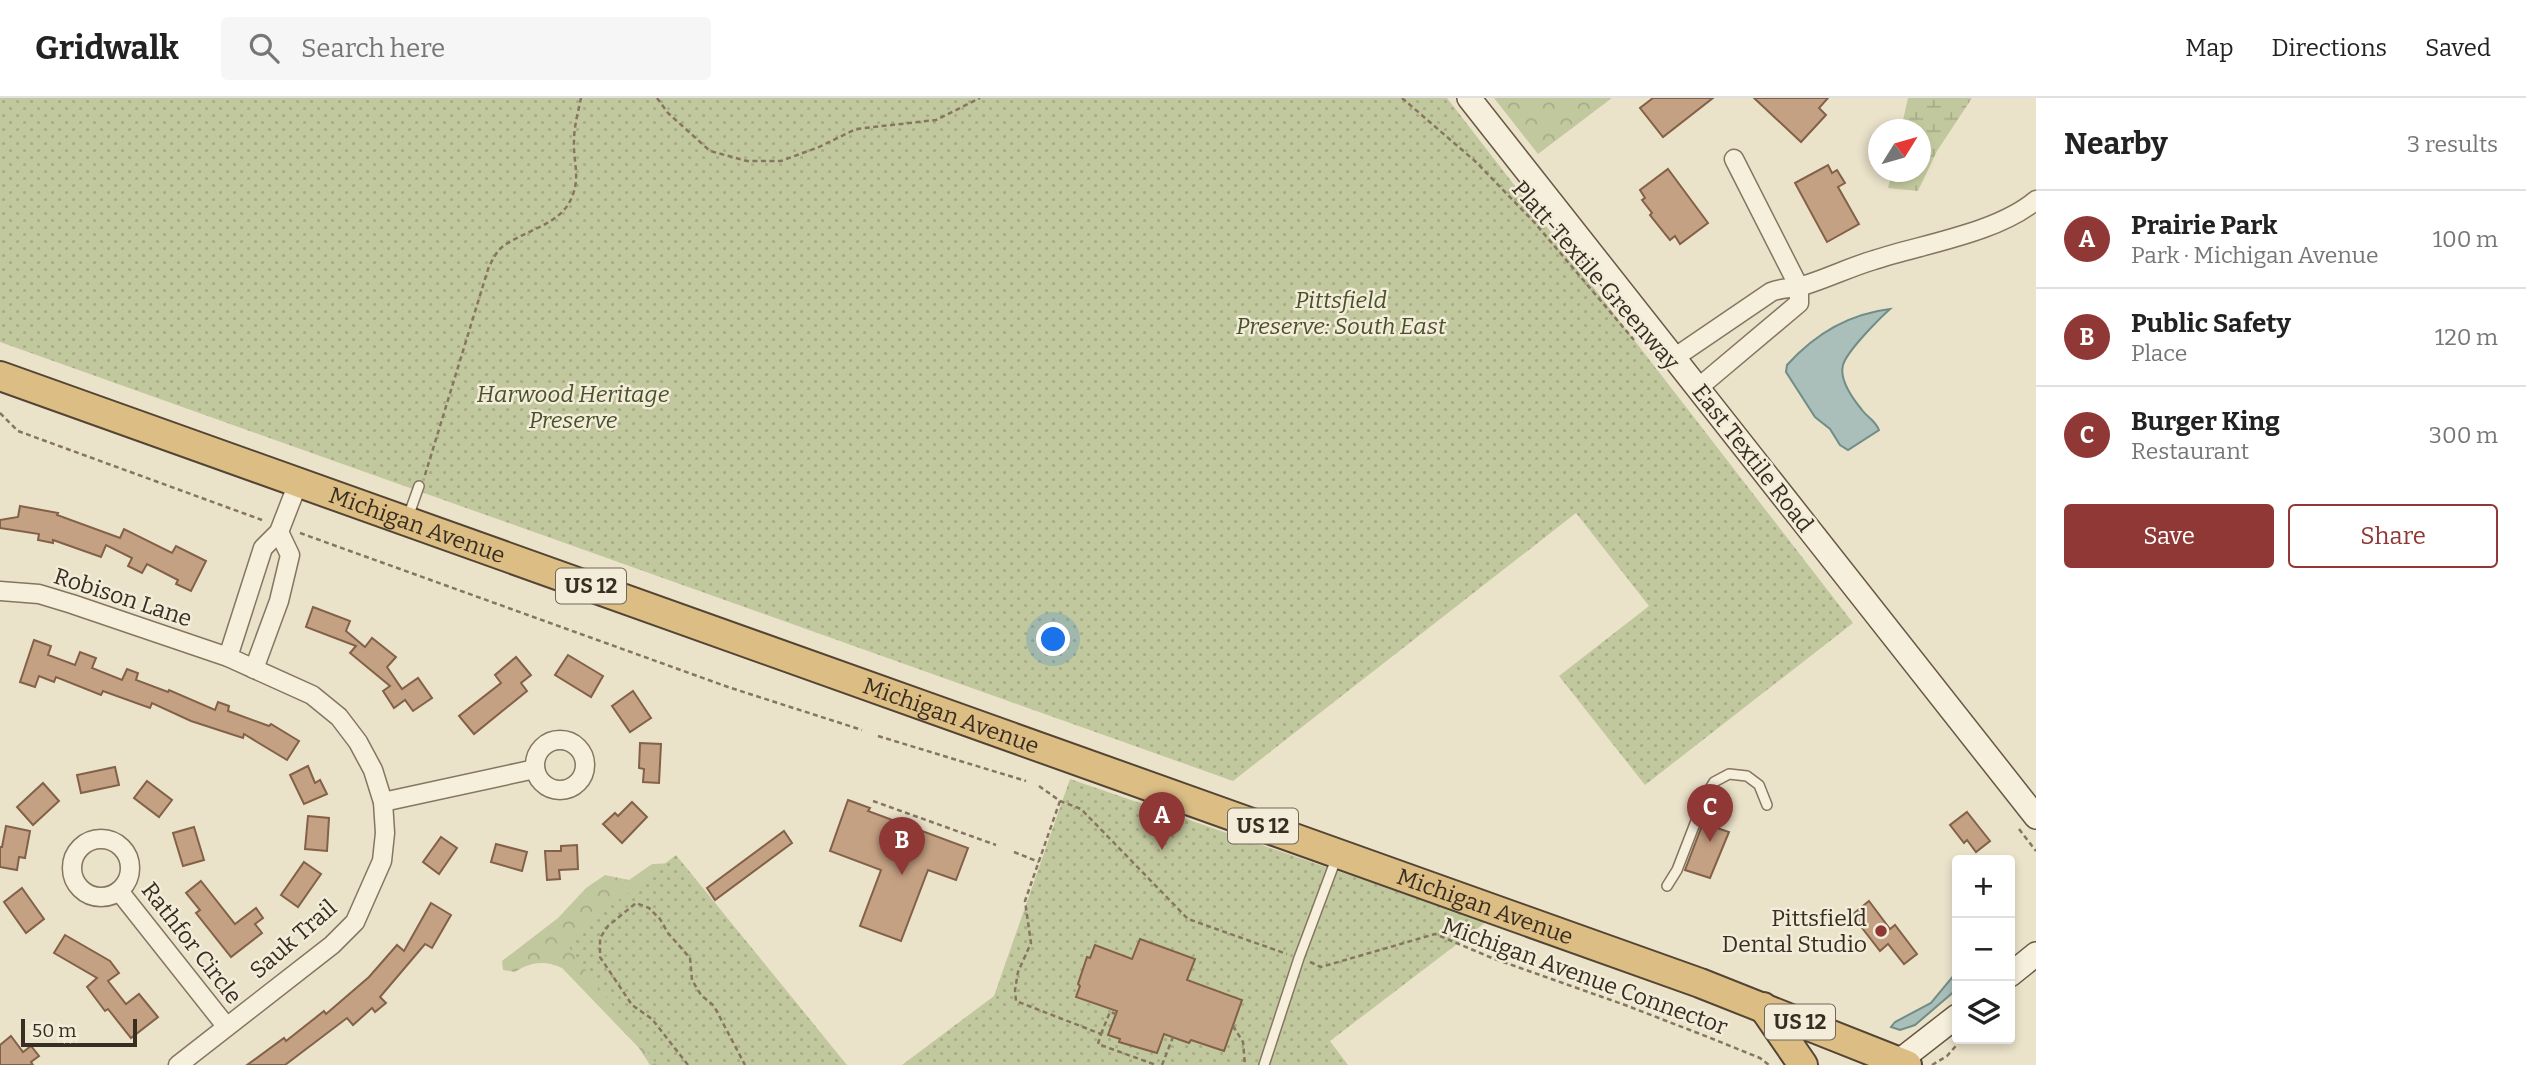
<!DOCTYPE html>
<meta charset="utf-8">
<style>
body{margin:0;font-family:Bitter,serif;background:#f6f6f6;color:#222}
.controls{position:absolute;right:21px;bottom:21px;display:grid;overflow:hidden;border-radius:7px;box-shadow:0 4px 10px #0003}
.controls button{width:63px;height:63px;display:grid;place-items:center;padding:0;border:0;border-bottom:2px solid #e0e0e0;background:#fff;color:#222;font:35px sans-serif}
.compass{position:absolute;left:1868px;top:21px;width:63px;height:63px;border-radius:50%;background:#fff;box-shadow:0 4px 10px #0003;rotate:53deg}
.scale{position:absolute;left:21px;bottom:18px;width:116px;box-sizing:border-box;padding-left:7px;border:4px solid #382d22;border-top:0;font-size:19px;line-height:24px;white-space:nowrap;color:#382d22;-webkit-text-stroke:5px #f3ecd9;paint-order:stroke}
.you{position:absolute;left:1054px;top:542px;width:24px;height:24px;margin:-18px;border:5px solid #fff;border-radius:50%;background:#1a73e8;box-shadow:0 0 0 10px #1a73e833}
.badge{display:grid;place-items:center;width:46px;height:46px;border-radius:50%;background:#8f3836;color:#fff;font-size:23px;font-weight:700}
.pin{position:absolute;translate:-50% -58px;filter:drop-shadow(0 2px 4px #0008)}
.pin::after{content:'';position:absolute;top:37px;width:24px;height:21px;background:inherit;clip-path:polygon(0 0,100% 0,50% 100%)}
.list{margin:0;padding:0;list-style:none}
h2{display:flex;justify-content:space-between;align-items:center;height:91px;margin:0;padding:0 28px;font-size:30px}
h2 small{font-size:23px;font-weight:400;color:#767676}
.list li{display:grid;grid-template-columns:46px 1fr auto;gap:21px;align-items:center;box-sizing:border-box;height:98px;padding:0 28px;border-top:2px solid #e0e0e0}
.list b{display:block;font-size:26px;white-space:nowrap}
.list p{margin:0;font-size:23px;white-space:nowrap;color:#767676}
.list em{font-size:23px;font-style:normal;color:#767676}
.actions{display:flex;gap:14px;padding:21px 28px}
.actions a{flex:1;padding:16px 0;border:2px solid #8f3836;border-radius:7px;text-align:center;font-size:24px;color:#8f3836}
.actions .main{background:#8f3836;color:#fff}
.icon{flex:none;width:38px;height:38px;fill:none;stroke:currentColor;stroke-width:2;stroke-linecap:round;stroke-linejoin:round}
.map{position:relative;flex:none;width:2036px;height:967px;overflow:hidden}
header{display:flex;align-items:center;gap:42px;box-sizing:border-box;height:98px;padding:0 35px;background:#fff;border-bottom:2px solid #e0e0e0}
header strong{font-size:33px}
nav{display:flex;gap:38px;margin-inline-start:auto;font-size:24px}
.search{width:490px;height:63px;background:#f6f6f6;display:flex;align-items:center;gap:18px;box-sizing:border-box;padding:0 24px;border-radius:7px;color:#767676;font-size:26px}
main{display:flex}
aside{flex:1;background:#fff}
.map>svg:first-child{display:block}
.forest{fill:url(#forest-crowns)}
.wetland{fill:url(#wetland-marsh)}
.park{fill:url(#park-dots)}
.water{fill:#aabfba;stroke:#718d87;stroke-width:2}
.building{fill:#c5a183;stroke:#826148;stroke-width:2}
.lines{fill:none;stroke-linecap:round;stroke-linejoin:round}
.service-casing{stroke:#867560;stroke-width:12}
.minor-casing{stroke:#867560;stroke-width:21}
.secondary-casing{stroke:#685743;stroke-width:26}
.trunk-casing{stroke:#544433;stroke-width:32}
.path{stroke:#867560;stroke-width:2.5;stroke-dasharray:5 3.5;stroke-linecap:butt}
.service{stroke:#f6efdc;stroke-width:9}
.minor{stroke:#f6efdc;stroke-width:18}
.secondary{stroke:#f6efdc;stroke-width:23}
.trunk{stroke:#dcbe85;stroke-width:28}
.poi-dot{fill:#8f3836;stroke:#f3ecd9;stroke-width:2.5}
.labels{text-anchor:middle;stroke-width:5;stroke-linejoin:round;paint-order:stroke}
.shield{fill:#f3ecd9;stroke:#706659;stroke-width:2}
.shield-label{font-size:21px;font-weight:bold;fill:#382d22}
.street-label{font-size:23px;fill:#382d22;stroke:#f3ecd9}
.park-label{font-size:23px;font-style:italic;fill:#47522a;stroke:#f3ecd9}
.poi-label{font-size:23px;fill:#382d22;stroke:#f3ecd9;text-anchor:end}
</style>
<header>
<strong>Gridwalk</strong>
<div class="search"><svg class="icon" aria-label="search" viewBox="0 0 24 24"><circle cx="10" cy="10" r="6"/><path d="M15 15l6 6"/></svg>Search here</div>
<nav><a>Map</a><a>Directions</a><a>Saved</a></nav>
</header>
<main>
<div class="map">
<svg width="2036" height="967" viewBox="0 0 2036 967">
<defs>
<pattern id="forest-crowns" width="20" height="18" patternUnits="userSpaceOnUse" patternTransform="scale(1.75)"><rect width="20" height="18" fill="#c2c89e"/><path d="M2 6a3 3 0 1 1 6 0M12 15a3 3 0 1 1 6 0" fill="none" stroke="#a7ac88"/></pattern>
<pattern id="wetland-marsh" width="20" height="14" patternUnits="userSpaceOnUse" patternTransform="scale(1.75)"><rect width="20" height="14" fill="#c2c89e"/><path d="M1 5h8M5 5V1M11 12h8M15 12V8" fill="none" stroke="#a7ac88"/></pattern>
<pattern id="park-dots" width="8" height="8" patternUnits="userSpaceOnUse" patternTransform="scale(1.75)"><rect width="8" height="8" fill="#c2c89e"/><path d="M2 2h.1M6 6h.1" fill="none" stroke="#a7ac88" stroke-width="1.8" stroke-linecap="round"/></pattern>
</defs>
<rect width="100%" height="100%" fill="#ebe2ca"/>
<g class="forest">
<path d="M 1494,0 L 1612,0 L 1538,56 Z"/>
<path d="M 674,765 L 774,967 L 650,967 L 639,950 L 562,870 C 544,862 531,864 515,874 L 503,872 L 502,863 L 558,820 L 586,790 L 605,777 L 629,782 L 652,766 Z"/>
</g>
<path class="wetland" d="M 1908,0 L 1972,0 L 1937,53 L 1918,93 L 1888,90 L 1892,74 L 1920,74 L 1920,32 L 1901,31 Z"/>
<g class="park">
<path d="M 0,0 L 1447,0 L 1853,525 L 1645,687 L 1559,578 L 1649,508 L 1576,415 L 1233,683 L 0,244 Z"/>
<path d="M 1070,681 L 1486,824 L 1330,943 L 1348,967 L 902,967 L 994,898 Z"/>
<path d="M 676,757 L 847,967 L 657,967 L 565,844 Z"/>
</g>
<g class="water">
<path d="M 1890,211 C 1879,221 1847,253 1843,267 C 1839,281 1853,301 1862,312 C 1868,320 1875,322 1879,332 L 1848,352 L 1840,347 L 1830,331 L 1815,319 L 1786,274 L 1787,267 C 1815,236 1848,216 1890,211 Z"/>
<path d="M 1954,877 L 1957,881 L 1957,891 L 1915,927 L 1900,932 L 1891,929 L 1895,924 L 1931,905 Z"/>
</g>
<g class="building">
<path d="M 1653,0 L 1713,0 L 1663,39 L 1640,10 Z"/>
<path d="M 1754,0 L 1828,0 L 1819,10 L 1826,17 L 1801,44 Z"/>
<path d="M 1828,67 L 1832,75 L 1837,72 L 1845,85 L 1838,89 L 1859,126 L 1827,144 L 1795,85 Z"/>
<path d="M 1668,71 L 1708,125 L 1680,146 L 1675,138 L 1670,142 L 1650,117 L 1652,115 L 1642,102 L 1645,100 L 1640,92 Z"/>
<path d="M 20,408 L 58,415 L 57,417 L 120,440 L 124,431 L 172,455 L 176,448 L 206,463 L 191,493 L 176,486 L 178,482 L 147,466 L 142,475 L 128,468 L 132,460 L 106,447 L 101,459 L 53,442 L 53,445 L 38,442 L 39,436 L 0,430 L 0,422 L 18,419 Z"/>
<path d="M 313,509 L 350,523 L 346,533 L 365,549 L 372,540 L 396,559 L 387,569 L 402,591 L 418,580 L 432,600 L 413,613 L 405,602 L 394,610 L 383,593 L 390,588 L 350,555 L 356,548 L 306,529 Z"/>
<path d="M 34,542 L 51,548 L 48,557 L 75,567 L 80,554 L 96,560 L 92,570 L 122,582 L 127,571 L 138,575 L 136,582 L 168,594 L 169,592 L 215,612 L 218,604 L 229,608 L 228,613 L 269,628 L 271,626 L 299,643 L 287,662 L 244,636 L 243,640 L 191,623 L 152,605 L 150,610 L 103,593 L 101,597 L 56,579 L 54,584 L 39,578 L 35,589 L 20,584 Z"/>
<path d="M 568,557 L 603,578 L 591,599 L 555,577 Z"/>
<path d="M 516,559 L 531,577 L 521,585 L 527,593 L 474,636 L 459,618 L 501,585 L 495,577 Z"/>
<path d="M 633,593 L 651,620 L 630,634 L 612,608 Z"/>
<path d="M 640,645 L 661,646 L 659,685 L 643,684 L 644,671 L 639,670 Z"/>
<path d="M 308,668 L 315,685 L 320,682 L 327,696 L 304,706 L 290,677 Z"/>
<path d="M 115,669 L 119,687 L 81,695 L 77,677 Z"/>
<path d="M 147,683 L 172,702 L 159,719 L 134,700 Z"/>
<path d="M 43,685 L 59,703 L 33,727 L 17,709 Z"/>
<path d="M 848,702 L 870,710 L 868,713 L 968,750 L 956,782 L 928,772 L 901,843 L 860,828 L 881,772 L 830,753 Z"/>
<path d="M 632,704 L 647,719 L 622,745 L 603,726 L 615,715 L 618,718 Z"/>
<path d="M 1967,714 L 1990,743 L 1976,754 L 1967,742 L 1964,745 L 1950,727 Z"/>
<path d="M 308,718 L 329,720 L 327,753 L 305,751 Z"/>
<path d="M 1703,725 L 1729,734 L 1710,780 L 1685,772 Z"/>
<path d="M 6,728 L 30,733 L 25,760 L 19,759 L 17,772 L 0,769 L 0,749 L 2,749 Z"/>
<path d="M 194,729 L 204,762 L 183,768 L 173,735 Z"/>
<path d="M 784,733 L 792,745 L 715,802 L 707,790 Z"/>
<path d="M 441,739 L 457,750 L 439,776 L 423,764 Z"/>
<path d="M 496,746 L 527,754 L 522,773 L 491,764 Z"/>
<path d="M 577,747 L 578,771 L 559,772 L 560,781 L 547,782 L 545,753 L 561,753 L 561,748 Z"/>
<path d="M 304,764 L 321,776 L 298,809 L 281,797 Z"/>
<path d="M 201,783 L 235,826 L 256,810 L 263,820 L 255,826 L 262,835 L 231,859 L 196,815 L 200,812 L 186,795 Z"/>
<path d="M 22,790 L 44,821 L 26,835 L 4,804 Z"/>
<path d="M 1869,803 L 1890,831 L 1895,827 L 1917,856 L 1904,866 L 1888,846 L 1880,853 L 1852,817 Z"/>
<path d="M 431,805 L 451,817 L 432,850 L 425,846 L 380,899 L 386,905 L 375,914 L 372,910 L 353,927 L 347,920 L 285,967 L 247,967 L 284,940 L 286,943 L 324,913 L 326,916 L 369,879 L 397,847 L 404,853 Z"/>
<path d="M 65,837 L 110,863 L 119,875 L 108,883 L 126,906 L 139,896 L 158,919 L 131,940 L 108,911 L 105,913 L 87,889 L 97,880 L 54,855 Z"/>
<path d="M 1140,841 L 1195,861 L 1187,882 L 1242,902 L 1224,953 L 1191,942 L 1189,945 L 1164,936 L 1157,955 L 1119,944 L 1120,941 L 1108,937 L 1117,913 L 1076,899 L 1080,888 L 1078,886 L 1087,859 L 1090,860 L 1095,847 L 1132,861 Z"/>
<path d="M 11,938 L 23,954 L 31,948 L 39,958 L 31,964 L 33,967 L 0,967 L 0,947 Z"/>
</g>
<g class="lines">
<g class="service-casing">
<g id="service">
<path d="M 408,419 L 419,388"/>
<path d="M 1667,788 L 1677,772 L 1706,697 L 1714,684 L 1729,676 L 1747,678 L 1759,687 L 1767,707"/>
<path d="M 1264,967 L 1299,860 L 1336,761"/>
</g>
</g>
<g class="minor-casing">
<g id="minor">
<path d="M 1674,260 L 1771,194 C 1783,189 1791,191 1802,188 C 1826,181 1850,169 1874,162 C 1923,146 1997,135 2036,102"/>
<path d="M 1698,290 L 1799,205 L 1799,189 L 1734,61"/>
<path d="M 0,493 L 39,496 L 72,506 L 228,559 L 312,597 L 339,619 L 358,644 L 373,672 L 383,704 L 385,735 L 382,763 L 355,824 L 332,847 L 178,967"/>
<path d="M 228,559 L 263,450 L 279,434 L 298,385"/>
<path d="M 254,571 L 279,503 L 290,457 L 279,434"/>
<circle cx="560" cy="667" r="25"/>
<path d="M 383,704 L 535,671"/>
<circle cx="101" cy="770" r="29"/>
<path d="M 119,793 L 226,928"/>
</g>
</g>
<g class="secondary-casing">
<g id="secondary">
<path d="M 1469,0 L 2036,719"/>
<path d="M 2010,877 L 2036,856"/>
<path d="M 1894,967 L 1957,918"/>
</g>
</g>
<g class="trunk-casing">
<g id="trunk">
<path id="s1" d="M 0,278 L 1700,885 L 1907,967"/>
<path d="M 1763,909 L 1803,967"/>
</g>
</g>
<g class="path">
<path d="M 657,0 L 668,15 L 710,53 L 747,63 L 781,63 L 819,49 L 856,31 L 936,22 L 980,0"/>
<path d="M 1402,0 L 1476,64 L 1534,124 L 1634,242"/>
<path d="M 0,315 L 18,333 L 262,422"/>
<path d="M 425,377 L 489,168 C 493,162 496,154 501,150 C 524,131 563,128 573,96 C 580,78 573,62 574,43 C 574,29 578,14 581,0"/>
<path d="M 300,435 L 728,589 L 862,632"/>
<path d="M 878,638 L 1026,683"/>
<path d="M 1039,688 L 1060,703 L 1081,711 L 1188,821 L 1287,856"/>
<path d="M 873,703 L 996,747"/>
<path d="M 1060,703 L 1025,803 L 1031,845 L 1018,874 L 1015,892 L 1016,903 L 1101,936 L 1098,946 L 1156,967"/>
<path d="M 2019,731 L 2036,753"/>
<path d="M 1014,754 L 1039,764"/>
<path d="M 1310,864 L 1321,869 L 1435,836 L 1492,860 L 1625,907 L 1708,939 L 1760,960 L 1769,967"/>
<path d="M 1233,928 L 1243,944 L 1245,967"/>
<path d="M 1101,936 L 1110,914 L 1116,916"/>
<path d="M 688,967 L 652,921 L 632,907 L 600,859 L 600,840 L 608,828 L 636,805 L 649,810 L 660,821 L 668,835 L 690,860 L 692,882 L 701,897 L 714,908 L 745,967"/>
<path d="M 1162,967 L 1173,939"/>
<path d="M 1932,967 L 1947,958 L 1962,941"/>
</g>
<use href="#service" class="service"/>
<use href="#minor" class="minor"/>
<use href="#secondary" class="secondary"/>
<use href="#trunk" class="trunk"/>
</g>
<circle class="poi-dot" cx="1881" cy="833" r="7"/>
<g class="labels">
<g class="shield">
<rect x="556" y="470.5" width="70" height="35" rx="5"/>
<rect x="1228" y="710.5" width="70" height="35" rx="5"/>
<rect x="1765" y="906.5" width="70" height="35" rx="5"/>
</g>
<g class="shield-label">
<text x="591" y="495">US 12</text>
<text x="1263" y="735">US 12</text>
<text x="1800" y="931">US 12</text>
</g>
<g class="street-label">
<text transform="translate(1596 177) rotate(49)" y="8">Platt-Textile Greenway</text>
<text transform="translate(1753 360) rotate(52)" y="8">East Textile Road</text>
<text dy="8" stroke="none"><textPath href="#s1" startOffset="443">Michigan Avenue</textPath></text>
<text transform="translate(123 499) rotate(18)" y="8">Robison Lane</text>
<text dy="8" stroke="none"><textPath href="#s1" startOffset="1010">Michigan Avenue</textPath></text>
<text dy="8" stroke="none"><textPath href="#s1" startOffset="1577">Michigan Avenue</textPath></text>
<text transform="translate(293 841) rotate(-41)" y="8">Sauk Trail</text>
<text transform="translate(192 845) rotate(52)" y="8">Rathfor Circle</text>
<text transform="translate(1585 878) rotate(20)" y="8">Michigan Avenue Connector</text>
</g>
<g class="park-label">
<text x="1341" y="210">Pittsfield<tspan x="1341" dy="26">Preserve: South East</tspan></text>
<text x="573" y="304">Harwood Heritage<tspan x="573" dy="26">Preserve</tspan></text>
</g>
<g class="poi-label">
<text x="1867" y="828">Pittsfield<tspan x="1867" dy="26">Dental Studio</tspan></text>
</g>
</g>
</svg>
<div class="controls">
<button>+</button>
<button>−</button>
<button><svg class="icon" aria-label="layers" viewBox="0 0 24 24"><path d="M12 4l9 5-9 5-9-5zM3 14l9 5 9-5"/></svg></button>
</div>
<svg class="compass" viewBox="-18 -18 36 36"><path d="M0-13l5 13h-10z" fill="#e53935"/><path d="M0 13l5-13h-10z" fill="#767676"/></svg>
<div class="scale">50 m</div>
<div class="you"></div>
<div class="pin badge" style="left:1162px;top:752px">A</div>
<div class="pin badge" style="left:902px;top:777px">B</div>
<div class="pin badge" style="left:1710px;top:744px">C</div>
</div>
<aside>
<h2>Nearby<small>3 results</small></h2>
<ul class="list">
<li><span class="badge">A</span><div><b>Prairie Park</b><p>Park · Michigan Avenue</p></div><em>100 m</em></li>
<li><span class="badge">B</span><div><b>Public Safety</b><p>Place</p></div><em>120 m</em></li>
<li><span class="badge">C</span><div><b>Burger King</b><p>Restaurant</p></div><em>300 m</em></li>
</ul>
<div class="actions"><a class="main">Save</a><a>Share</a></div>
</aside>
</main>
